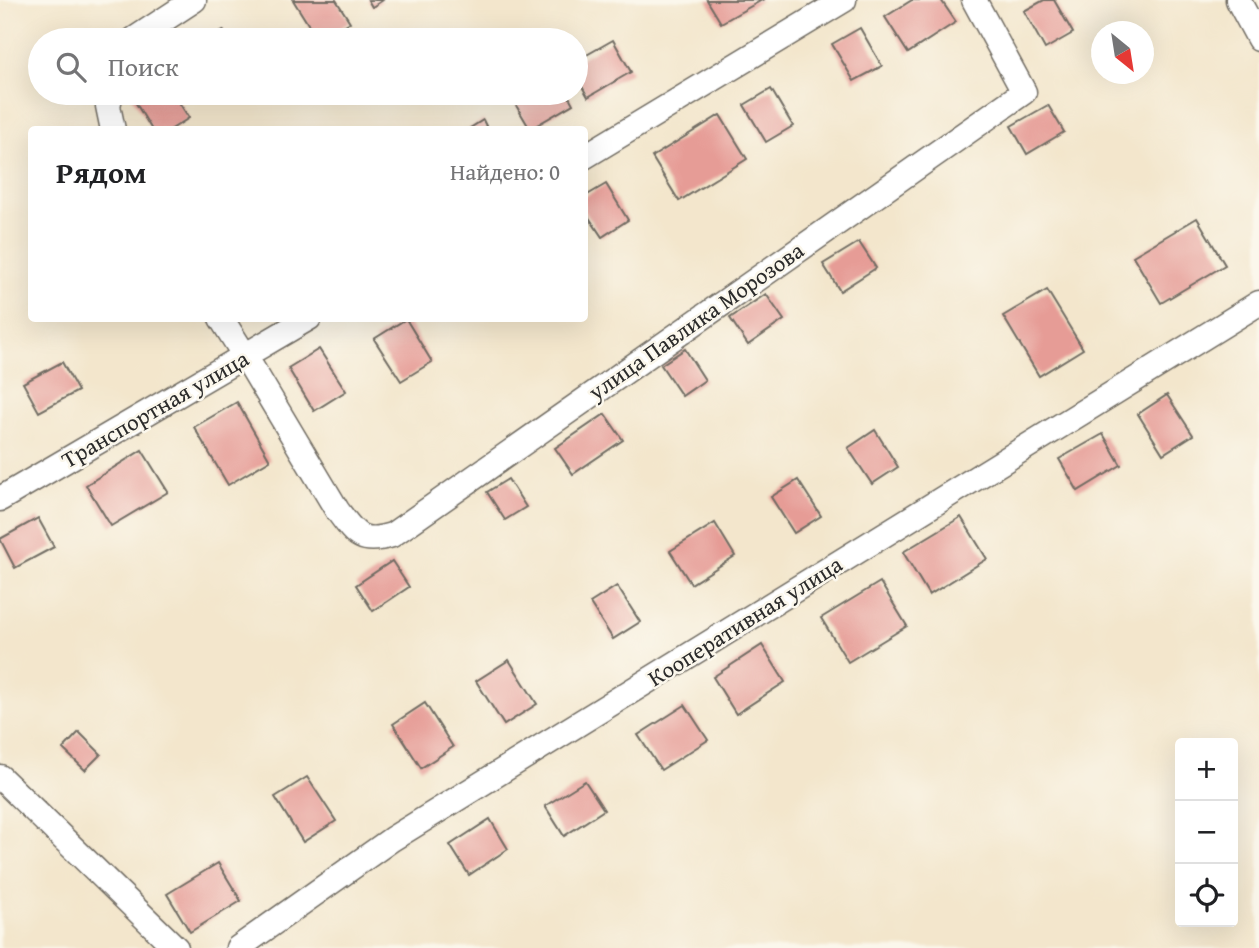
<!DOCTYPE html>
<html lang="ru">
<meta charset="utf-8">
<style>
body{margin:0;font-family:"Gentium Book Plus",serif;background:#f6f6f6;color:#202124}
.controls{position:absolute;right:21px;bottom:21px;display:grid;overflow:hidden;border-radius:7px;box-shadow:0 7px 28px #0002}
.controls button{width:63px;height:63px;display:grid;place-items:center;padding:0;border:0;border-bottom:2px solid #e0e0e0;background:#fff;color:#202124;font:35px sans-serif}
.compass{position:absolute;left:1091px;top:21px;width:63px;height:63px;border-radius:50%;background:#fff;box-shadow:0 7px 28px #0002;rotate:150deg}
.list{margin:0;padding:0;list-style:none}
h2{display:flex;justify-content:space-between;align-items:center;height:91px;margin:0;padding:0 28px;font-size:30px}
h2 small{font-size:23px;font-weight:400;color:#757577}
.icon{flex:none;width:38px;height:38px;fill:none;stroke:currentColor;stroke-width:2;stroke-linecap:round;stroke-linejoin:round}
.map{position:relative;flex:none;width:1259px;height:948px;overflow:hidden}
.search{position:absolute;background:#fff;box-shadow:0 7px 28px #0002;left:28px;top:28px;width:560px;height:77px;display:flex;align-items:center;gap:18px;box-sizing:border-box;padding:0 24px;border-radius:38px;color:#757577;font-size:26px}
.panel{position:absolute;background:#fff;box-shadow:0 7px 28px #0002;left:28px;top:126px;width:560px;height:196px;border-radius:7px}
.map>svg:first-child{display:block}
.building{fill:#e69c96}
.lines{fill:none;stroke-linecap:round;stroke-linejoin:round}
.minor-casing{stroke:#716c63;stroke-width:27}
.minor{stroke:#fff;stroke-width:24}
.labels{text-anchor:middle;stroke-width:5;stroke-linejoin:round;paint-order:stroke}
.street-label{font-size:23px;fill:#2b2b2b;stroke:#fbf7ec}
</style>
<div class="map">
<svg width="1259" height="948" viewBox="0 0 1259 948">
<rect width="100%" height="100%" fill="#fbf7ec"/>
<filter id="ink" filterUnits="userSpaceOnUse"><feTurbulence type="fractalNoise" baseFrequency=".0143" numOctaves="2"/><feDisplacementMap in="SourceGraphic" scale="14" xChannelSelector="R" yChannelSelector="G"/><feConvolveMatrix kernelMatrix="1 2 1 2 8 2 1 2 1" color-interpolation-filters="sRGB"/></filter>
<filter id="wash" filterUnits="userSpaceOnUse"><feTurbulence type="fractalNoise" baseFrequency=".00686" numOctaves="4" result="noise"/><feDisplacementMap in="SourceGraphic" scale="28" xChannelSelector="R" yChannelSelector="G"/><feGaussianBlur stdDeviation="1.57" result="paint"/><feColorMatrix in="noise" values="0 0 0 0 0 0 0 0 0 0 0 0 0 0 0 0 0 1.4 0 .05"/><feComposite in="paint" operator="in"/></filter>
<g filter="url(#wash)">
<rect width="100%" height="100%" fill="#f3e6cc"/>
<g id="blocks">
<g class="building">
<path d="M 293,0 L 336,0 L 350,22 L 321,40 L 318,40 Z"/>
<path d="M 368,0 L 383,0 L 372,7 Z"/>
<path d="M 707,0 L 762,0 L 721,23 Z"/>
<path d="M 912,0 L 941,0 L 956,22 L 908,53 L 885,17 Z"/>
<path d="M 1044,0 L 1054,0 L 1073,33 L 1045,49 L 1024,11 Z"/>
<path d="M 860,28 L 882,66 L 854,81 L 832,44 Z"/>
<path d="M 223,30 L 229,40 L 206,40 Z"/>
<path d="M 613,40 L 631,72 L 588,97 L 576,76 L 576,61 Z"/>
<path d="M 771,89 L 793,126 L 766,142 L 744,105 Z"/>
<path d="M 135,93 L 173,93 L 189,118 L 170,130 L 152,130 L 131,95 Z"/>
<path d="M 519,93 L 567,93 L 573,104 L 530,129 L 511,97 Z"/>
<path d="M 1048,105 L 1064,132 L 1027,154 L 1011,126 Z"/>
<path d="M 720,115 L 747,159 L 679,201 L 652,157 Z"/>
<path d="M 483,120 L 488,130 L 467,130 Z"/>
<path d="M 606,184 L 628,220 L 602,237 L 584,210 L 584,197 Z"/>
<path d="M 1197,218 L 1225,265 L 1161,303 L 1133,256 Z"/>
<path d="M 859,242 L 876,268 L 840,291 L 823,264 Z"/>
<path d="M 1047,290 L 1083,349 L 1039,376 L 1003,316 Z"/>
<path d="M 766,294 L 784,320 L 748,345 L 730,318 Z"/>
<path d="M 406,319 L 432,362 L 401,381 L 374,339 Z"/>
<path d="M 319,349 L 346,391 L 314,411 L 288,368 Z"/>
<path d="M 685,349 L 705,380 L 682,396 L 661,365 Z"/>
<path d="M 62,362 L 78,391 L 39,412 L 23,383 Z"/>
<path d="M 1167,395 L 1193,435 L 1163,454 L 1138,414 Z"/>
<path d="M 237,402 L 270,460 L 228,485 L 194,427 Z"/>
<path d="M 605,414 L 623,440 L 573,474 L 555,448 Z"/>
<path d="M 875,430 L 898,467 L 872,484 L 848,448 Z"/>
<path d="M 1103,434 L 1121,465 L 1078,491 L 1059,459 Z"/>
<path d="M 142,450 L 168,492 L 111,526 L 86,485 Z"/>
<path d="M 508,479 L 526,507 L 505,520 L 487,492 Z"/>
<path d="M 798,480 L 821,516 L 794,533 L 771,497 Z"/>
<path d="M 961,517 L 987,559 L 929,595 L 903,552 Z"/>
<path d="M 38,518 L 54,547 L 15,568 L 0,539 Z"/>
<path d="M 715,523 L 735,556 L 691,584 L 670,551 Z"/>
<path d="M 392,561 L 409,587 L 373,611 L 356,585 Z"/>
<path d="M 880,582 L 907,626 L 848,662 L 821,618 Z"/>
<path d="M 617,586 L 640,622 L 613,639 L 590,603 Z"/>
<path d="M 762,645 L 785,682 L 736,714 L 713,677 Z"/>
<path d="M 509,660 L 537,704 L 504,725 L 476,681 Z"/>
<path d="M 425,703 L 453,747 L 421,768 L 393,724 Z"/>
<path d="M 685,705 L 708,740 L 661,770 L 638,735 Z"/>
<path d="M 79,732 L 101,754 L 85,770 L 63,749 Z"/>
<path d="M 307,777 L 336,821 L 303,842 L 275,797 Z"/>
<path d="M 585,781 L 604,810 L 564,836 L 545,806 Z"/>
<path d="M 490,819 L 508,849 L 469,875 L 450,845 Z"/>
<path d="M 218,863 L 241,901 L 190,932 L 167,894 Z"/>
</g>
</g>
</g>
<g filter="url(#ink)">
<use href="#blocks" fill-opacity="0" stroke="#716c63" stroke-width="2"/>
<g class="lines">
<g class="minor-casing">
<g id="minor">
<path d="M 1238,0 L 1259,39"/>
<path d="M 133,40 L 194,0"/>
<path d="M 111,93 L 108,106 L 113,130"/>
<path d="M 584,157 L 844,0"/>
<path d="M 221,318 L 245,356 L 337,510 C 355,534 360,545 392,535 L 1024,92 L 974,0"/>
<path d="M 0,499 L 309,318"/>
<path d="M 0,777 L 176,948"/>
<path d="M 238,948 L 392,839 L 1259,303"/>
</g>
</g>
<use href="#minor" class="minor"/>
</g>
</g>
<g class="labels">
<g class="street-label">
<text transform="translate(696 321) rotate(-35)" y="8">улица Павлика Морозова</text>
<text transform="translate(155 409) rotate(-30)" y="8">Транспортная улица</text>
<text transform="translate(745 621) rotate(-32)" y="8">Кооперативная улица</text>
</g>
</g>
</svg>
<div class="controls">
<button>+</button>
<button>−</button>
<button><svg class="icon" aria-label="locate" viewBox="0 0 24 24"><circle cx="12" cy="12" r="6"/><path d="M12 2v4M12 18v4M2 12h4M18 12h4"/></svg></button>
</div>
<svg class="compass" viewBox="-18 -18 36 36"><path d="M0-13l5 13h-10z" fill="#e53935"/><path d="M0 13l5-13h-10z" fill="#757577"/></svg>
<div class="search"><svg class="icon" aria-label="search" viewBox="0 0 24 24"><circle cx="10" cy="10" r="6"/><path d="M15 15l6 6"/></svg>Поиск</div>
<section class="panel">
<h2>Рядом<small>Найдено: 0</small></h2>
<ul class="list">
</ul>
</section>
</div>
